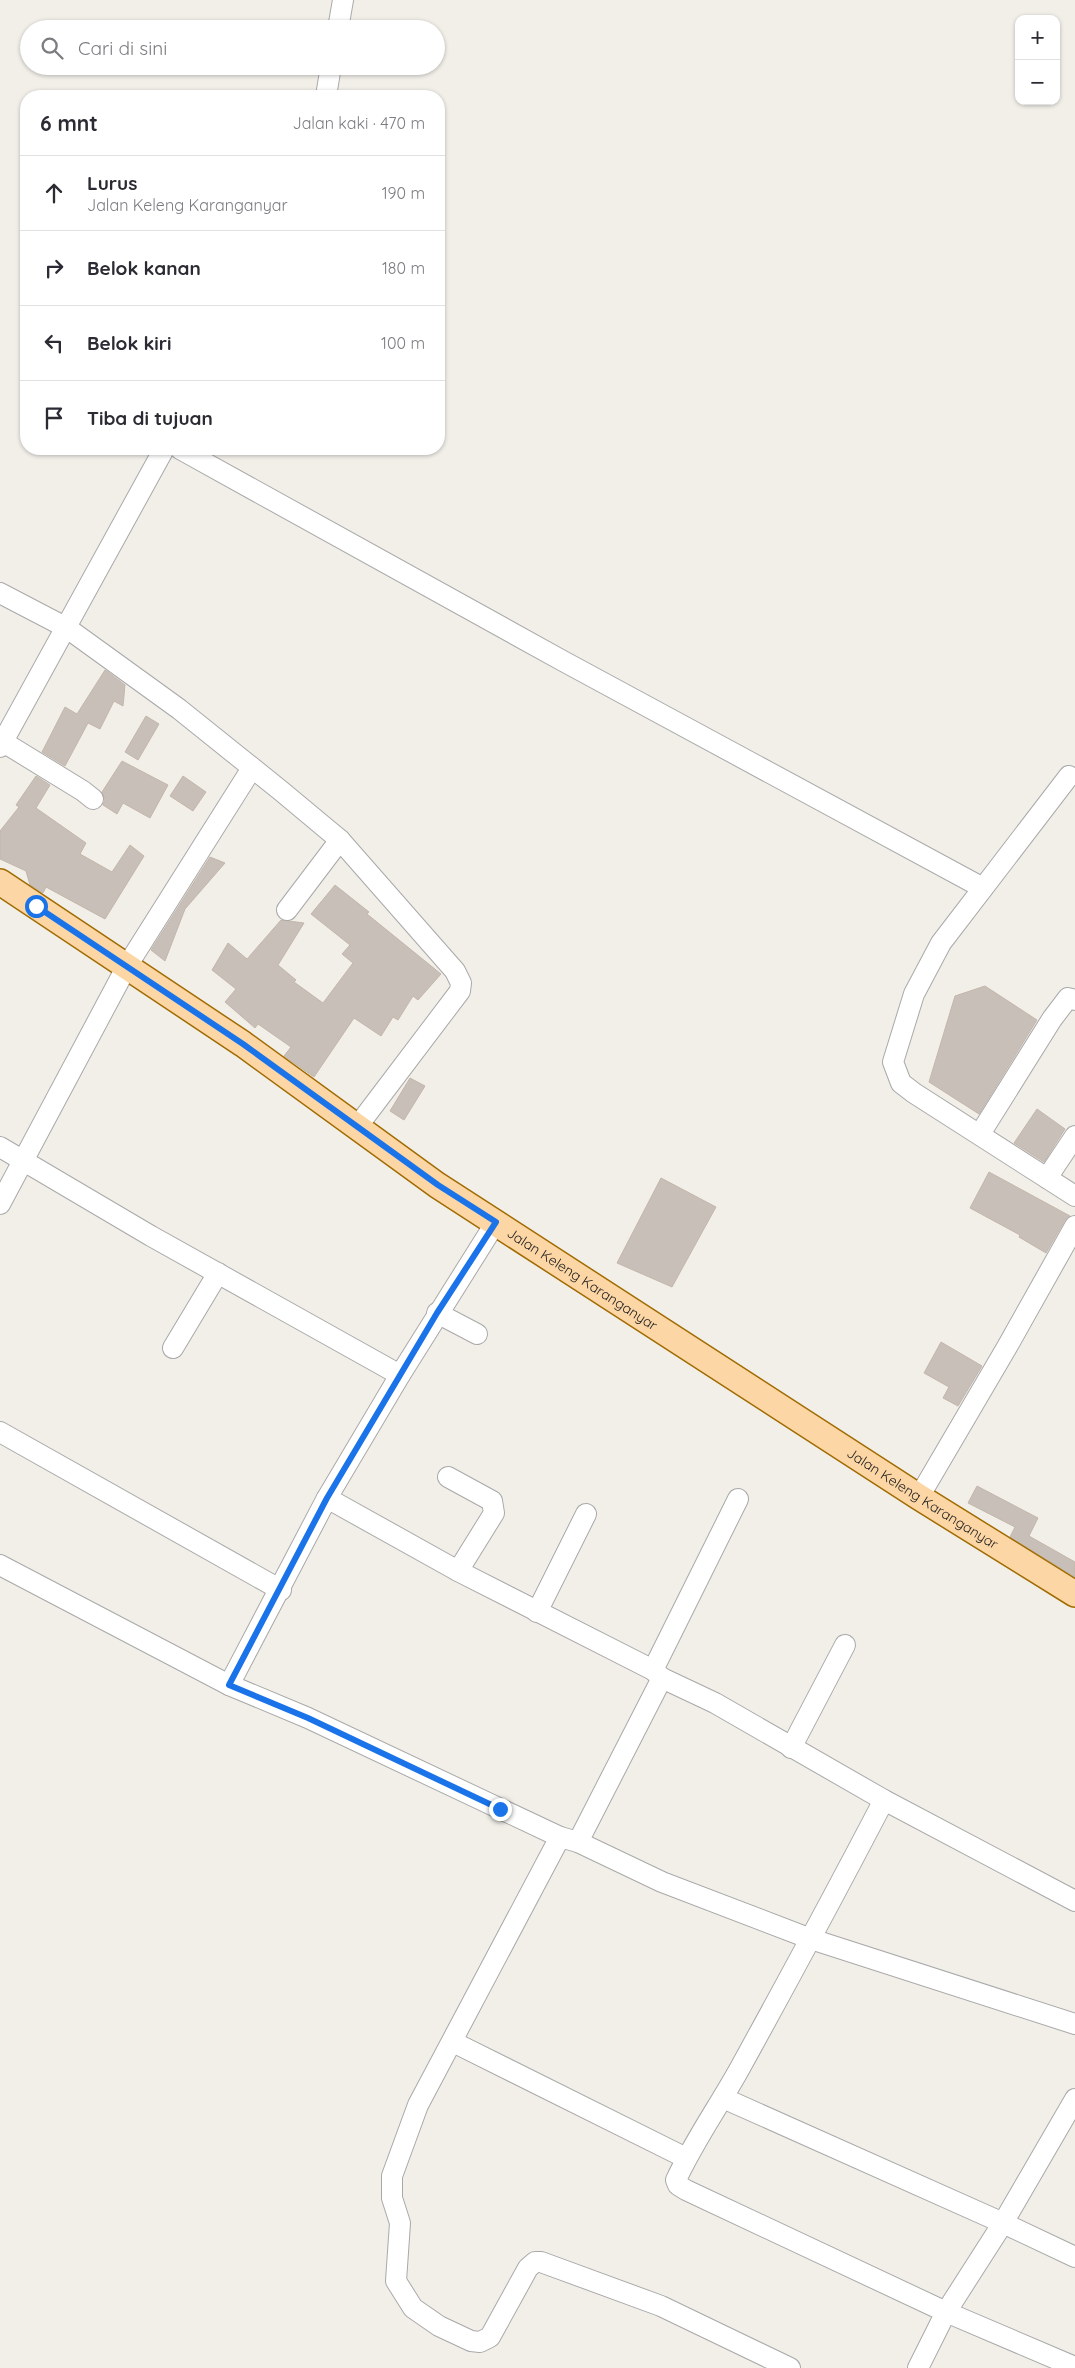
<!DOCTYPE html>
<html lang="id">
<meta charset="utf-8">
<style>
body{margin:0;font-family:Quicksand,sans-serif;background:#f7f7f7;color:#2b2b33}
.controls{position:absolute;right:15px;top:15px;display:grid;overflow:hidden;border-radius:10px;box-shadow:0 1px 4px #0004}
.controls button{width:45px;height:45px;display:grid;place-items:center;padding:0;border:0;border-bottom:1px solid #e1e1e2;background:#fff;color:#2b2b33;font:25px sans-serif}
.stop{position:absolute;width:15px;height:15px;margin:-11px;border:4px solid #1a73e8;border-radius:50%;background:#fff}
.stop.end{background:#1a73e8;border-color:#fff;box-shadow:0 1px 5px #0008}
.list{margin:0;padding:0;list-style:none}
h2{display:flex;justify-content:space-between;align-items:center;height:65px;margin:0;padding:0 20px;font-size:21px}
h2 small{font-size:16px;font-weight:400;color:#7c7c81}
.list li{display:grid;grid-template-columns:32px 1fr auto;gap:15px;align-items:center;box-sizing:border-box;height:75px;padding:0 20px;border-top:1px solid #e1e1e2}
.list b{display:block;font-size:19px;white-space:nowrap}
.list p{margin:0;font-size:16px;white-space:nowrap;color:#7c7c81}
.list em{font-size:16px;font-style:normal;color:#7c7c81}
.icon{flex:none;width:28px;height:28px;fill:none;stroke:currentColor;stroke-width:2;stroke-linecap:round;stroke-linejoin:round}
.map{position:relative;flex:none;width:1075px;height:2368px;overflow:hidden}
.search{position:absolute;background:#fff;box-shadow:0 1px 4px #0004;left:20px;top:20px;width:425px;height:55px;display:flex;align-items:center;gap:12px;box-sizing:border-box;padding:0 18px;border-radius:28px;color:#7c7c81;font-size:19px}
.panel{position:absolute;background:#fff;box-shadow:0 1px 4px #0004;left:20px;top:90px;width:425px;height:365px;border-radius:20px}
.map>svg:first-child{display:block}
.building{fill:#c7bfb8;stroke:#c4b6ab}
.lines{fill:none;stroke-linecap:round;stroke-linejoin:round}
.minor-casing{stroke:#a9a9a9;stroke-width:22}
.major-casing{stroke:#a06b00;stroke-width:28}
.minor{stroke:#fff;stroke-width:20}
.major{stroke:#fcd6a4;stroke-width:25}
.route{stroke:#1a73e8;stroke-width:6}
.labels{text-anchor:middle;stroke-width:4;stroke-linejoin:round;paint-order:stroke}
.street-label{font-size:14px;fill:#222;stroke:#fff}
</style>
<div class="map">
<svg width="1075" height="2368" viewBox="0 0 1075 2368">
<rect width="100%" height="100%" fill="#f2efe9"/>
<g class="building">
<path d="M 105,670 L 125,685 L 123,706 L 114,701 L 100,729 L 88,723 L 65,766 L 42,752 L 65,707 L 77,714 Z"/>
<path d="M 146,716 L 159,724 L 138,760 L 125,752 Z"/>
<path d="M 122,761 L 168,785 L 150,818 L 123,803 L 117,814 L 103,805 L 105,800 L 102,792 Z"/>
<path d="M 36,776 L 50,785 L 36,808 L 86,843 L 80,854 L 112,872 L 130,845 L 144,856 L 105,919 L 46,887 L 43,893 L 30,885 L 26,871 L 0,859 L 0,831 L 19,807 L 16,805 Z"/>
<path d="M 183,776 L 206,792 L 193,811 L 170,796 Z"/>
<path d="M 210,857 L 225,863 L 185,909 L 165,961 L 151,950 Z"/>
<path d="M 335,885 L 369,912 L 367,914 L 441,974 L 418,1000 L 413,996 L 398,1020 L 393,1017 L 381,1036 L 354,1018 L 314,1077 L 284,1056 L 291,1047 L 258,1024 L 255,1028 L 225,1002 L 236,989 L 212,970 L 228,943 L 247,959 L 281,920 L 304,923 L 278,965 L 296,980 L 294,982 L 323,1003 L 353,963 L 342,954 L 350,945 L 311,914 Z"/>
<path d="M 985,986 L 1037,1020 L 979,1114 L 929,1082 L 955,996 Z"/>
<path d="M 410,1078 L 425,1086 L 404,1120 L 390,1111 Z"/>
<path d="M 1037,1109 L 1065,1129 L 1044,1162 L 1014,1143 Z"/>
<path d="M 989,1172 L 1070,1216 L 1065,1220 L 1046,1253 L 1019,1237 L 1020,1235 L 970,1208 Z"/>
<path d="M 661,1178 L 716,1207 L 672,1287 L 617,1263 Z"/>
<path d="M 941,1342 L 982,1366 L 958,1406 L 943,1398 L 949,1387 L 924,1373 Z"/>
<path d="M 977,1486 L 1038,1518 L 1029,1536 L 1075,1562 L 1075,1577 L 1010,1537 L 1015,1527 L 968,1503 Z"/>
</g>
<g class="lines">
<g class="minor-casing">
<g id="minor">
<path d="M 338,29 L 343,0"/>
<path d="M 326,96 L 331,66"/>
<path d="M 180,449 L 563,661 L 983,888"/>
<path d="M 0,593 L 67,628 L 179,709 L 280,790 L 340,840 L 455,971 L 461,983 L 460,991 L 357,1127"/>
<path d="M 0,740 L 83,791 L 93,799"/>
<path d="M 0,747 L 164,449"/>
<path d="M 1069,776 L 941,943 L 914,994 L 893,1062 L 901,1083 L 914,1093 L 1075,1196"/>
<path d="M 287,910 L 340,840"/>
<path d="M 980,1134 L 1052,1019 L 1068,998 L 1075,1000"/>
<path d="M 0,1147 L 151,1236 L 400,1375 L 496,1222"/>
<path d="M 1047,1178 L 1075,1136"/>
<path d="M 0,1204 L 127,966 L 252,768"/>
<path d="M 437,1313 L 477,1334"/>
<path d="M 173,1348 L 218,1273"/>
<path d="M 0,1432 L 281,1590"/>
<path d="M 448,1477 L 492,1501 L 494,1513 L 458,1571"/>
<path d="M 919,1497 L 1007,1347 L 1075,1226"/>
<path d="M 327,1498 L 458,1571 L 653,1670 L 662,1678 L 715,1703 L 884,1800 L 1075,1901"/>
<path d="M 0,1565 L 229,1685 L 308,1718 L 560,1837 L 578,1842 L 662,1882 L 811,1939 L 1075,2024"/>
<path d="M 537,1612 L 586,1514"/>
<path d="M 653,1670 L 738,1499"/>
<path d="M 229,1685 L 327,1498 L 400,1375"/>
<path d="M 791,1748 L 845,1645"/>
<path d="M 884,1800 C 837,1890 789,1979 740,2068 C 719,2106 694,2141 676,2180 L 678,2185 L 686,2190 L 946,2312 L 1075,2367"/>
<path d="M 560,1837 L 418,2105 L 392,2176 L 392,2198 L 400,2223 L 396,2281 L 413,2308 L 439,2326 L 471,2341 L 480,2342 L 490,2337 L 528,2268 L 535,2262 L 541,2262 L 661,2306 L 790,2368"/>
<path d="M 578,1842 L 662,1678"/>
<path d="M 453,2042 L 686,2158"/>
<path d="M 723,2098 L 1003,2223 L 946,2312 L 918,2368"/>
<path d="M 1075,2099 L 1003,2223 L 1075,2257"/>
</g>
</g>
<g class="major-casing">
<g id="major">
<path id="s1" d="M 0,882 L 243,1044 L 437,1185 L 919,1497 L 1075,1594"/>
</g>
</g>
<use href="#minor" class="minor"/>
<use href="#major" class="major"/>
</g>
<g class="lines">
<path class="route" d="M 36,906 L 243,1044 L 438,1185 L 496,1222 L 437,1313 L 327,1498 L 229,1685 L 308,1718 L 500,1809"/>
</g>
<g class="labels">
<g class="street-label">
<text dy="5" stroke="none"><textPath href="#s1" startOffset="705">Jalan Keleng Karanganyar</textPath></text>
<text dy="5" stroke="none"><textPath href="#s1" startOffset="1110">Jalan Keleng Karanganyar</textPath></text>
</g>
</g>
</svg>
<div class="controls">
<button>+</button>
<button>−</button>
</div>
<div class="stop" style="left:36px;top:906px"></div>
<div class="stop end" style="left:500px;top:1809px"></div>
<div class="search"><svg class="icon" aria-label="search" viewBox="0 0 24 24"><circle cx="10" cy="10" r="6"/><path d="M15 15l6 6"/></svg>Cari di sini</div>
<section class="panel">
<h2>6 mnt<small>Jalan kaki · 470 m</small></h2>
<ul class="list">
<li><svg class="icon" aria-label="ahead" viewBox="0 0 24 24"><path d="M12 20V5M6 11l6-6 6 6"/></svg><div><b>Lurus</b><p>Jalan Keleng Karanganyar</p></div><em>190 m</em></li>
<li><svg class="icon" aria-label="right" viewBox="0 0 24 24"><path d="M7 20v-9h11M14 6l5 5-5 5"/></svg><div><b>Belok kanan</b></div><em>180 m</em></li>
<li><svg class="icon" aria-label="left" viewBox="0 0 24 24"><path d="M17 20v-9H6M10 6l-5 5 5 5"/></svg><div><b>Belok kiri</b></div><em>100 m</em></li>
<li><svg class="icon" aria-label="arrive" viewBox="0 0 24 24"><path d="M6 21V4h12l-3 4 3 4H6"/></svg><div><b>Tiba di tujuan</b></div></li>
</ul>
</section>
</div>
